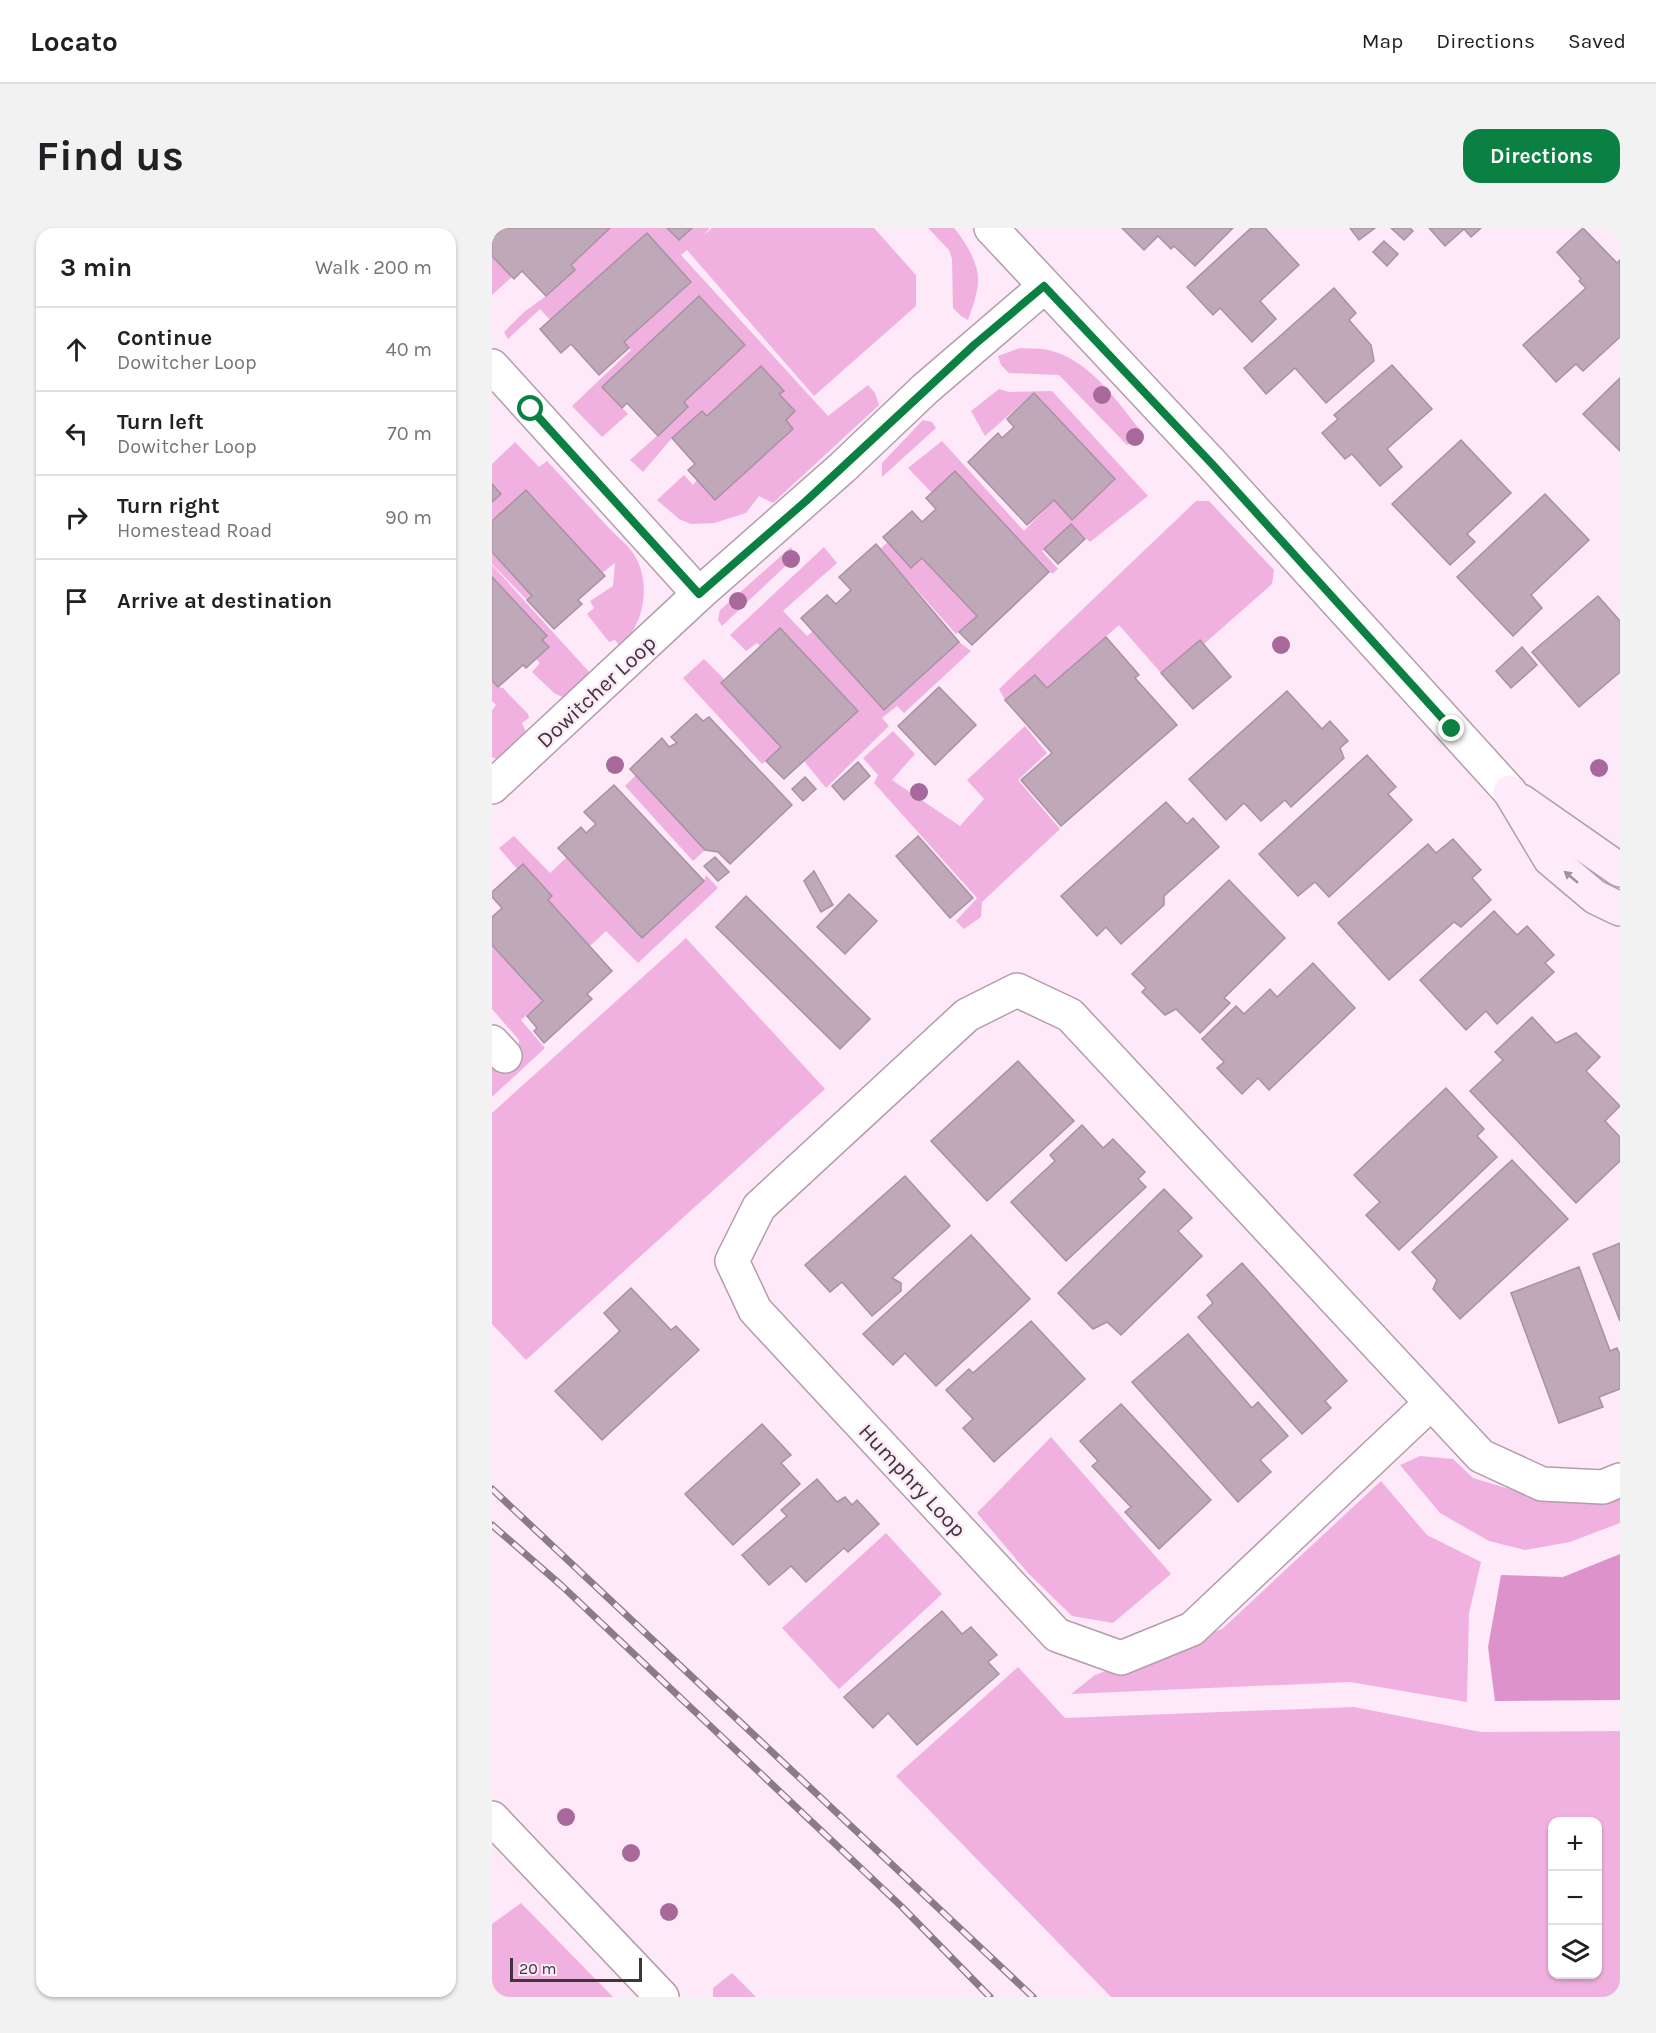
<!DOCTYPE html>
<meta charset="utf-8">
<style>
body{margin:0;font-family:Karla,sans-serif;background:#f2f2f2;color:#202124}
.controls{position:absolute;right:18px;bottom:18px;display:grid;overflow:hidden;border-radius:12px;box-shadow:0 2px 4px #0004}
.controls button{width:54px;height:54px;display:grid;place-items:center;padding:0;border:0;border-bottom:2px solid #e0e0e0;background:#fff;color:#202124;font:30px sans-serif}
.scale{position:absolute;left:18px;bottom:15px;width:132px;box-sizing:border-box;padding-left:6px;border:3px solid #3f363c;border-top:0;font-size:16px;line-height:21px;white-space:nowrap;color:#3f363c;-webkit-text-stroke:4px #fde9f7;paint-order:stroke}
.stop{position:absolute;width:18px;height:18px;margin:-14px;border:4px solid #0b8043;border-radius:50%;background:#fff}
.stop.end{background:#0b8043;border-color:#fff;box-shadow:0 2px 6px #0008}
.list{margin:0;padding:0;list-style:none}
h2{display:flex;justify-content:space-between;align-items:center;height:78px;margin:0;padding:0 24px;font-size:26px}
h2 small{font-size:20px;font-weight:400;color:#757577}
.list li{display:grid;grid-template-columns:39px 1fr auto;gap:18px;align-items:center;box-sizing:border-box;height:84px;padding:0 24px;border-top:2px solid #e0e0e0}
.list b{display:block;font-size:22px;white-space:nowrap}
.list p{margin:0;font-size:20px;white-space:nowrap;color:#757577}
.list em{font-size:20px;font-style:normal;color:#757577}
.icon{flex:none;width:33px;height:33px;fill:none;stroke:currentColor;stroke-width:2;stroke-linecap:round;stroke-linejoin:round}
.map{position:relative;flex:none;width:1128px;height:1769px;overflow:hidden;border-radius:18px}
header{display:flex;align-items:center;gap:36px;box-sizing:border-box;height:84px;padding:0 30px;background:#fff;border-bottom:2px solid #e0e0e0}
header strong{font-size:28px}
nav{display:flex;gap:33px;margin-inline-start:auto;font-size:21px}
.intro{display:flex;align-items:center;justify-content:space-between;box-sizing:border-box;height:144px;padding:0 36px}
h1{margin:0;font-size:42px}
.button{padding:15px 27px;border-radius:18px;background:#0b8043;color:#fff;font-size:21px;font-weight:700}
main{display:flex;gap:36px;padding:0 36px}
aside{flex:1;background:#fff;border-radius:18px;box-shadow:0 2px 4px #0004}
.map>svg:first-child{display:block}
.green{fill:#f1b1e0;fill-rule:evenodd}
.water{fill:#de92cb}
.building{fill:#bfa8b8;stroke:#a891a2;stroke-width:1.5}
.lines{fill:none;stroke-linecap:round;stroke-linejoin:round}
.street-casing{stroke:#b49cad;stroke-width:36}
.secondary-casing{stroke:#b49cad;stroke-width:36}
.street{stroke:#fff;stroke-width:33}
.secondary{stroke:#feecfa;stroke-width:33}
.rail-casing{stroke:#897c85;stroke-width:7}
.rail{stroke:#fde9f7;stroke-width:4.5;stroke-dasharray:14;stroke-linecap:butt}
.tree{fill:#a7699c}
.oneway{fill:#9e919b}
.route{stroke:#0b8043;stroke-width:8}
.labels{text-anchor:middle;stroke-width:5;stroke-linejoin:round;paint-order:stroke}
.street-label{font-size:22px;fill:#3f363c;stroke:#fde9f7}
</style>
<header>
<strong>Locato</strong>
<nav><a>Map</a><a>Directions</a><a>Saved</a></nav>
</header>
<div class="intro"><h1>Find us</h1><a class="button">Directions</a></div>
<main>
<aside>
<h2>3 min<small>Walk · 200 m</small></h2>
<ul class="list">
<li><svg class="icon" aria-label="ahead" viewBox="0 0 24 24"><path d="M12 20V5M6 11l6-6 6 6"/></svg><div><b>Continue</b><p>Dowitcher Loop</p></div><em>40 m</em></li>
<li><svg class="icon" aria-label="left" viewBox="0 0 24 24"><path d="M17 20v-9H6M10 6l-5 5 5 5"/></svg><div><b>Turn left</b><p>Dowitcher Loop</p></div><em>70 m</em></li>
<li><svg class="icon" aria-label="right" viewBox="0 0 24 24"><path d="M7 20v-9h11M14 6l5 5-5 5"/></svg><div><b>Turn right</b><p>Homestead Road</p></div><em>90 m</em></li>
<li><svg class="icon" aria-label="arrive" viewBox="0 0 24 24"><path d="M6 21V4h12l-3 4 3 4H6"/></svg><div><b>Arrive at destination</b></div></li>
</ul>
</aside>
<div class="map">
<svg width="1128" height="1769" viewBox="0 0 1128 1769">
<rect width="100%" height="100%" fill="#fde9f7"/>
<g class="green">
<path d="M 118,0 L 175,0 L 187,12 L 200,0 L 218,0 L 210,9 L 220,0 L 382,0 L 424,47 L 424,78 L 322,168 L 195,22 L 189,27 L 336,188 L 376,157 L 383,165 L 387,177 L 281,275 L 267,268 L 254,285 L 222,295 L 199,296 L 187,291 L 165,272 L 192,247 L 201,257 L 205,252 L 301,201 L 294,192 L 303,183 L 287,166 L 291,162 L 269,139 L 215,188 L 210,183 L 180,210 L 151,244 L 138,232 L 196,180 L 192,174 L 253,117 L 207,68 L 110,159 L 136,186 L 110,209 L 80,178 L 139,122 L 132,114 L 199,54 L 155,5 L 58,92 L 48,81 L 16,111 L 12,104 L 32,84 L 54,68 L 82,42 L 79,37 Z"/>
<path d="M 436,0 L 462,0 C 473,13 488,37 486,55 C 485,68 480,80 476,92 L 469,88 L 461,80 L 460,31 L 457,22 Z"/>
<path d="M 0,28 L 20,49 L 0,67 Z"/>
<path d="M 528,120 C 537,121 548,120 556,122 C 599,132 624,173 650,204 L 635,217 L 567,147 L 517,145 L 509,137 L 506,128 Z"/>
<path d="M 507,161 L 517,164 L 560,163 L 656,268 L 598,314 L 579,296 L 550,323 L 566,341 L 560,346 L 463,243 L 440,265 L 416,240 L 450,213 L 532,303 L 562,272 L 580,291 L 623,252 L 542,165 L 493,208 L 479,183 Z"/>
<path d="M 431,192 L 440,194 L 444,200 L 390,249 L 390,235 Z"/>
<path d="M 23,214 L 47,239 L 55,233 C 75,255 95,276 115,298 C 123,307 134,315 141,325 C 160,353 153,397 128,418 L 123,412 L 117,414 L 95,386 L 102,380 L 98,373 L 121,358 L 123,335 L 110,345 L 35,262 L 0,293 L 0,236 Z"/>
<path d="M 704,273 L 717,273 L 782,342 L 780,356 L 712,416 L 707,412 L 669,445 L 627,397 L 555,460 L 543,447 L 513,472 L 507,461 Z"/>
<path d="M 396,314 L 419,340 L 430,330 L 485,388 L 464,406 L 388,321 Z"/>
<path d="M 299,319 L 303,329 L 230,398 L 226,392 L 228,382 Z"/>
<path d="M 332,319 L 345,335 L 291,383 L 315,408 L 321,403 L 392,481 L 467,414 L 479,423 L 412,485 L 405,478 L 390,490 L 397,498 L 334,560 L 312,533 L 366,482 L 288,400 L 268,418 L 265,415 L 254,423 L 238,407 Z"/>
<path d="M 0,324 L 40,368 L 35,372 L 0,336 Z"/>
<path d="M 0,337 L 98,445 L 72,470 L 62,465 L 40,444 L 48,435 L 44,431 L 57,419 L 50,412 L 55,408 L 0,349 Z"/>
<path d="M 212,431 L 232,451 L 229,455 L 289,519 L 270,536 L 191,450 Z"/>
<path d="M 0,453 L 6,459 L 11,460 L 36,486 L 37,490 L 30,495 L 34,504 L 4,531 L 0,529 L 0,482 L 4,477 L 0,473 Z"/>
<path d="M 533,498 L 555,525 L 526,552 L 568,601 L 490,674 L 489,689 L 472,701 L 464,693 L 485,670 L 382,555 L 386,547 L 371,530 L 401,503 L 423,526 L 400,552 L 468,598 L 492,571 L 475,552 Z"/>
<path d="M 144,547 L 213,622 L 201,633 L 133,558 Z"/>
<path d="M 22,608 L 58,645 L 75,629 L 150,710 L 212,653 L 214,647 L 226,660 L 146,735 L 114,703 L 98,718 L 56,672 L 60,668 L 26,642 L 7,620 Z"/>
<path d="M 194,710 L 333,861 L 34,1132 L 0,1096 L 0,885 Z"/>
<path d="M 0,717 L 51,773 L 29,792 L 53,820 L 0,869 L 0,840 L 2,841 L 27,820 L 27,812 L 0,781 Z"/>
<path d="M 559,1209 L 679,1346 L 621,1395 L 580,1388 L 536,1345 L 485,1285 Z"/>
<path d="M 928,1228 L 961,1231 L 981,1250 L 1034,1266 L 1128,1262 L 1128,1295 L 1078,1314 L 1033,1322 L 997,1313 L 948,1285 L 908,1237 Z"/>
<path d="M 889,1253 L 935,1307 L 989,1334 L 977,1385 L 975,1474 L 858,1454 L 579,1466 L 603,1447 L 730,1401 Z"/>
<path d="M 394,1305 L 450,1366 L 347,1461 L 290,1400 Z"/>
<path d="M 526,1439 L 573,1490 L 862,1479 L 989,1504 L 1128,1503 L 1128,1769 L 619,1769 L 404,1548 ZM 1060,1594 L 1106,1594 L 1106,1746 L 1060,1746 Z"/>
<path d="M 29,1675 L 121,1769 L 0,1769 L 0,1696 Z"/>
<path d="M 240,1745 L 264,1769 L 221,1769 L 221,1760 Z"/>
</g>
<path class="water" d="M 1128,1326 L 1128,1472 L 1003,1473 L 996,1419 L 1009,1347 L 1071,1349 Z"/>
<g class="building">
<path d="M 11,0 L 118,0 L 79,37 L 83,42 L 54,68 L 30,43 L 22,51 L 0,28 L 0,10 Z"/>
<path d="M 175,0 L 200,0 L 187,12 Z"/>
<path d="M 630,0 L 741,0 L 703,38 L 682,18 L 679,21 L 666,8 L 652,22 Z"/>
<path d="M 759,0 L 773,0 L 807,37 L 768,73 L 784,91 L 760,114 L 728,80 L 721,87 L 695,59 Z"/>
<path d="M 858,0 L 883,0 L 867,12 Z"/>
<path d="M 899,0 L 918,0 L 921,3 L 912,12 Z"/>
<path d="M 937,0 L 989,0 L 979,9 L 972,1 L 953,18 Z"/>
<path d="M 1091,0 L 1125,35 L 1128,32 L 1128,109 L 1091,143 L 1084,136 L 1064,154 L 1031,117 L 1094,60 L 1087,53 L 1089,51 L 1065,24 Z"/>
<path d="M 155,5 L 199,54 L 132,114 L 137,120 L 107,147 L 79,116 L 69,125 L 48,101 Z"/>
<path d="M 892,13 L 906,26 L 895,38 L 881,24 Z"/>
<path d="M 842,60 L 864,85 L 857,92 L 879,117 L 882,133 L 834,175 L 803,140 L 774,166 L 752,140 Z"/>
<path d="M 207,68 L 253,117 L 192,174 L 196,179 L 166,208 L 135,175 L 130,180 L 110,159 Z"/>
<path d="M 900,137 L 940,181 L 895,221 L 910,239 L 888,258 L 860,226 L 853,231 L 830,205 L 846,191 L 842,187 Z"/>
<path d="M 269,138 L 292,163 L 287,166 L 303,183 L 294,192 L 301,201 L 223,272 L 196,242 L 203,236 L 180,210 L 210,183 L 215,188 Z"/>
<path d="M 1128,150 L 1128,223 L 1091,186 Z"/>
<path d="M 542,165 L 623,251 L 580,292 L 562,272 L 535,297 L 476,234 L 506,205 L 510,210 L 522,199 L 515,191 Z"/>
<path d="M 969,212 L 1019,265 L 975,306 L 983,314 L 958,337 L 900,276 Z"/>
<path d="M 463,243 L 557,344 L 480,417 L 467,404 L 485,388 L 430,330 L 419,340 L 391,309 L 420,283 L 430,294 L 444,281 L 434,270 Z"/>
<path d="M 0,256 L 9,266 L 0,274 Z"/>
<path d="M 34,262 L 113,348 L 86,372 L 90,376 L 62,401 L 35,372 L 40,368 L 0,324 L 0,293 Z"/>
<path d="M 1053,266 L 1097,312 L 1039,367 L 1050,380 L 1021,408 L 965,349 Z"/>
<path d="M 579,296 L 593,311 L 566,336 L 552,321 Z"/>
<path d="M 384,316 L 467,414 L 392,482 L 309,390 L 335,367 L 344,376 L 359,362 L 347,349 Z"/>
<path d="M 0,349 L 55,408 L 50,412 L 57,419 L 34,440 L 31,437 L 6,459 L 0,453 Z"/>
<path d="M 1106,368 L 1128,393 L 1128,444 L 1087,479 L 1040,424 Z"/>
<path d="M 288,400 L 366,483 L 292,551 L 274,533 L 289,519 L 229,455 Z"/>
<path d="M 614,409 L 647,447 L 643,450 L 685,497 L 569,598 L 529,552 L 560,525 L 513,472 L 543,447 L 555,460 Z"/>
<path d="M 708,412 L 739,449 L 701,481 L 669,445 Z"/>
<path d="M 1030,419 L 1045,437 L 1019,460 L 1004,443 Z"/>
<path d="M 447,459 L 484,497 L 443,537 L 406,498 Z"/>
<path d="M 795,463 L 830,501 L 838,493 L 856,513 L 848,520 L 852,530 L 799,579 L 793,572 L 769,593 L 752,575 L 734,592 L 697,551 Z"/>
<path d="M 204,486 L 211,493 L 217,489 L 300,577 L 238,636 L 226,624 L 213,622 L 138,541 L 170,510 L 177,519 L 185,515 L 179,509 Z"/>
<path d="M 875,527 L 904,559 L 896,566 L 920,592 L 837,669 L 823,654 L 806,668 L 767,626 Z"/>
<path d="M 366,534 L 378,548 L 352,572 L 340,558 Z"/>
<path d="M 313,549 L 324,561 L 311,573 L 300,561 Z"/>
<path d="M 122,557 L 212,653 L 150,710 L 66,620 L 89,599 L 94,605 L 104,596 L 92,584 Z"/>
<path d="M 674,574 L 695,596 L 701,590 L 727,619 L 672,668 L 672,677 L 629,716 L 614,699 L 605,708 L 569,668 Z"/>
<path d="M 426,608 L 481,670 L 458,690 L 404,628 Z"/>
<path d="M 961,611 L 989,642 L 980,650 L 999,672 L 969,699 L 962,694 L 897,752 L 846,695 L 936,616 L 944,625 Z"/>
<path d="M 223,629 L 237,644 L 226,653 L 212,638 Z"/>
<path d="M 31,636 L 60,668 L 56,672 L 120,743 L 95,766 L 100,771 L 52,815 L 42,803 L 45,800 L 35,788 L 51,773 L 0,717 L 0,689 L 10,680 L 0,669 L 0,664 Z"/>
<path d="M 322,643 L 341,677 L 329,684 L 312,653 Z"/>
<path d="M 737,652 L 793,710 L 732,770 L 738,775 L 708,805 L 684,781 L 673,787 L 650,764 L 654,760 L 640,746 Z"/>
<path d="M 357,666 L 385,693 L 353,726 L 325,699 Z"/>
<path d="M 254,668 L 378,791 L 348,821 L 224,699 Z"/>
<path d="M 1002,683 L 1025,707 L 1035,698 L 1062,727 L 1053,735 L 1062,744 L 1005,796 L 994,783 L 974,802 L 928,752 Z"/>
<path d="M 821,735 L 863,780 L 777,862 L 766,850 L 750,866 L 725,840 L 732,834 L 710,811 L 744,778 L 752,786 L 778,761 L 785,769 Z"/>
<path d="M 1040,789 L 1064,815 L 1084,805 L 1108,829 L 1094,843 L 1128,878 L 1113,893 L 1128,909 L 1128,933 L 1084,975 L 978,863 L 1011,832 L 1003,824 Z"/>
<path d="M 526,833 L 582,893 L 495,973 L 439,913 Z"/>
<path d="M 954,860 L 992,901 L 985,908 L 1005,929 L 907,1022 L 874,987 L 888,974 L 862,947 Z"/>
<path d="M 590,897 L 611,920 L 621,911 L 653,944 L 646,951 L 654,959 L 574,1033 L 519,974 L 563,933 L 558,927 Z"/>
<path d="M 1020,932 L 1076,991 L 968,1091 L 941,1061 L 945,1052 L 920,1024 Z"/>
<path d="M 413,948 L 458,998 L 400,1050 L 409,1055 L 409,1063 L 380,1088 L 350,1054 L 338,1064 L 313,1037 Z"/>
<path d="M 672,961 L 700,990 L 686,1003 L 710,1028 L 629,1107 L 615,1094 L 601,1101 L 566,1065 Z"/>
<path d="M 479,1007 L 538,1071 L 444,1158 L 413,1125 L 401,1137 L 371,1106 Z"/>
<path d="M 1128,1015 L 1128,1093 L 1101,1026 Z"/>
<path d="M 750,1035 L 855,1153 L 833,1173 L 839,1180 L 810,1206 L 706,1089 L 721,1075 L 715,1067 Z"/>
<path d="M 1087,1039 L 1118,1123 L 1125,1120 L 1128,1127 L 1128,1161 L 1107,1169 L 1111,1179 L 1067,1195 L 1019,1065 Z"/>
<path d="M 139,1060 L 179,1102 L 184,1098 L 207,1122 L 110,1212 L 63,1163 L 128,1103 L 112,1085 Z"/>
<path d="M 539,1093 L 593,1151 L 502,1234 L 471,1200 L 481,1191 L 454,1162 L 477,1141 L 481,1145 Z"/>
<path d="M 696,1106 L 760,1180 L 766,1174 L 796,1208 L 768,1232 L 779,1244 L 746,1274 L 640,1154 Z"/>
<path d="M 629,1176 L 719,1272 L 667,1321 L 633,1284 L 639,1279 L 600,1238 L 606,1233 L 588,1213 Z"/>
<path d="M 270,1196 L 299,1227 L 289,1235 L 308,1256 L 241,1317 L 193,1266 Z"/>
<path d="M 325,1251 L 345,1274 L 353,1269 L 360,1277 L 365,1272 L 387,1296 L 356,1324 L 352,1320 L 314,1354 L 299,1338 L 277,1357 L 250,1327 L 295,1288 L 289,1282 Z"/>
<path d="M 450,1383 L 470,1406 L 479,1399 L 505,1427 L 496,1434 L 507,1446 L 425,1517 L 396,1485 L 381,1500 L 352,1469 Z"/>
</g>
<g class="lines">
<g class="street-casing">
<g id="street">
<path d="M 499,0 L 721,237 L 1018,564"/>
<path d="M 0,138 L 207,366"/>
<path d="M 0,559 L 207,366 L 351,239 L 433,161 L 553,58"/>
<path d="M 0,814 L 13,828"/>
<path d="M 939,1175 L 700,1401 L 629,1430 L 565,1407 L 263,1082 L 240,1033 L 267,979 L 475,787 L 525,762 L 578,787 L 989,1228 L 1050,1256 L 1111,1259 L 1128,1252"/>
<path d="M 0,1590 L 170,1769"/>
</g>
</g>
<g class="secondary-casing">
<g id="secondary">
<path d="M 1018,564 L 1058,631 L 1103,669 L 1128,681"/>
<path d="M 1029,573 L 1128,642"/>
</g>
</g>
<use href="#street" class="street"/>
<use href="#secondary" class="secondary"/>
<g class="rail-casing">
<g id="rail">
<path d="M 0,1261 L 541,1769"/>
<path d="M 0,1297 L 70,1358 L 410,1679 L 498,1769"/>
</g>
</g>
<use href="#rail" class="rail"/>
</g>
<g class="tree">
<circle cx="610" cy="167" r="9"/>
<circle cx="643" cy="209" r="9"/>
<circle cx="299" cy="331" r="9"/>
<circle cx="246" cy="373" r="9"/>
<circle cx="789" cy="417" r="9"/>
<circle cx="123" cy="537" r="9"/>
<circle cx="1107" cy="540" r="9"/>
<circle cx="427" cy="564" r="9"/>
<circle cx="74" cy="1589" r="9"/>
<circle cx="139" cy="1625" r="9"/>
<circle cx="177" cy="1684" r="9"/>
</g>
<defs><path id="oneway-solid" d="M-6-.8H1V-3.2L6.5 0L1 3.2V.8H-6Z" transform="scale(1.5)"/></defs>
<use class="oneway" href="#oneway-solid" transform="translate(1079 649) rotate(-140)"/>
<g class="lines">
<path class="route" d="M 39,181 L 207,366 L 314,273 L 482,117 L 552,58 L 721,237 L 960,501"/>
</g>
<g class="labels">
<g class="street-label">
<text transform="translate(104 463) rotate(-43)" y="8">Dowitcher Loop</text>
<text transform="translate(421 1252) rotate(47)" y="8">Humphry Loop</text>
</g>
</g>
</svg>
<div class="controls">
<button>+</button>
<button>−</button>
<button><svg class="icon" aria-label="layers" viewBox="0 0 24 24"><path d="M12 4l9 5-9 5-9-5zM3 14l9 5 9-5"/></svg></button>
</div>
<div class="scale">20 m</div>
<div class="stop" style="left:39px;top:181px"></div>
<div class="stop end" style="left:960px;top:501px"></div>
</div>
</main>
